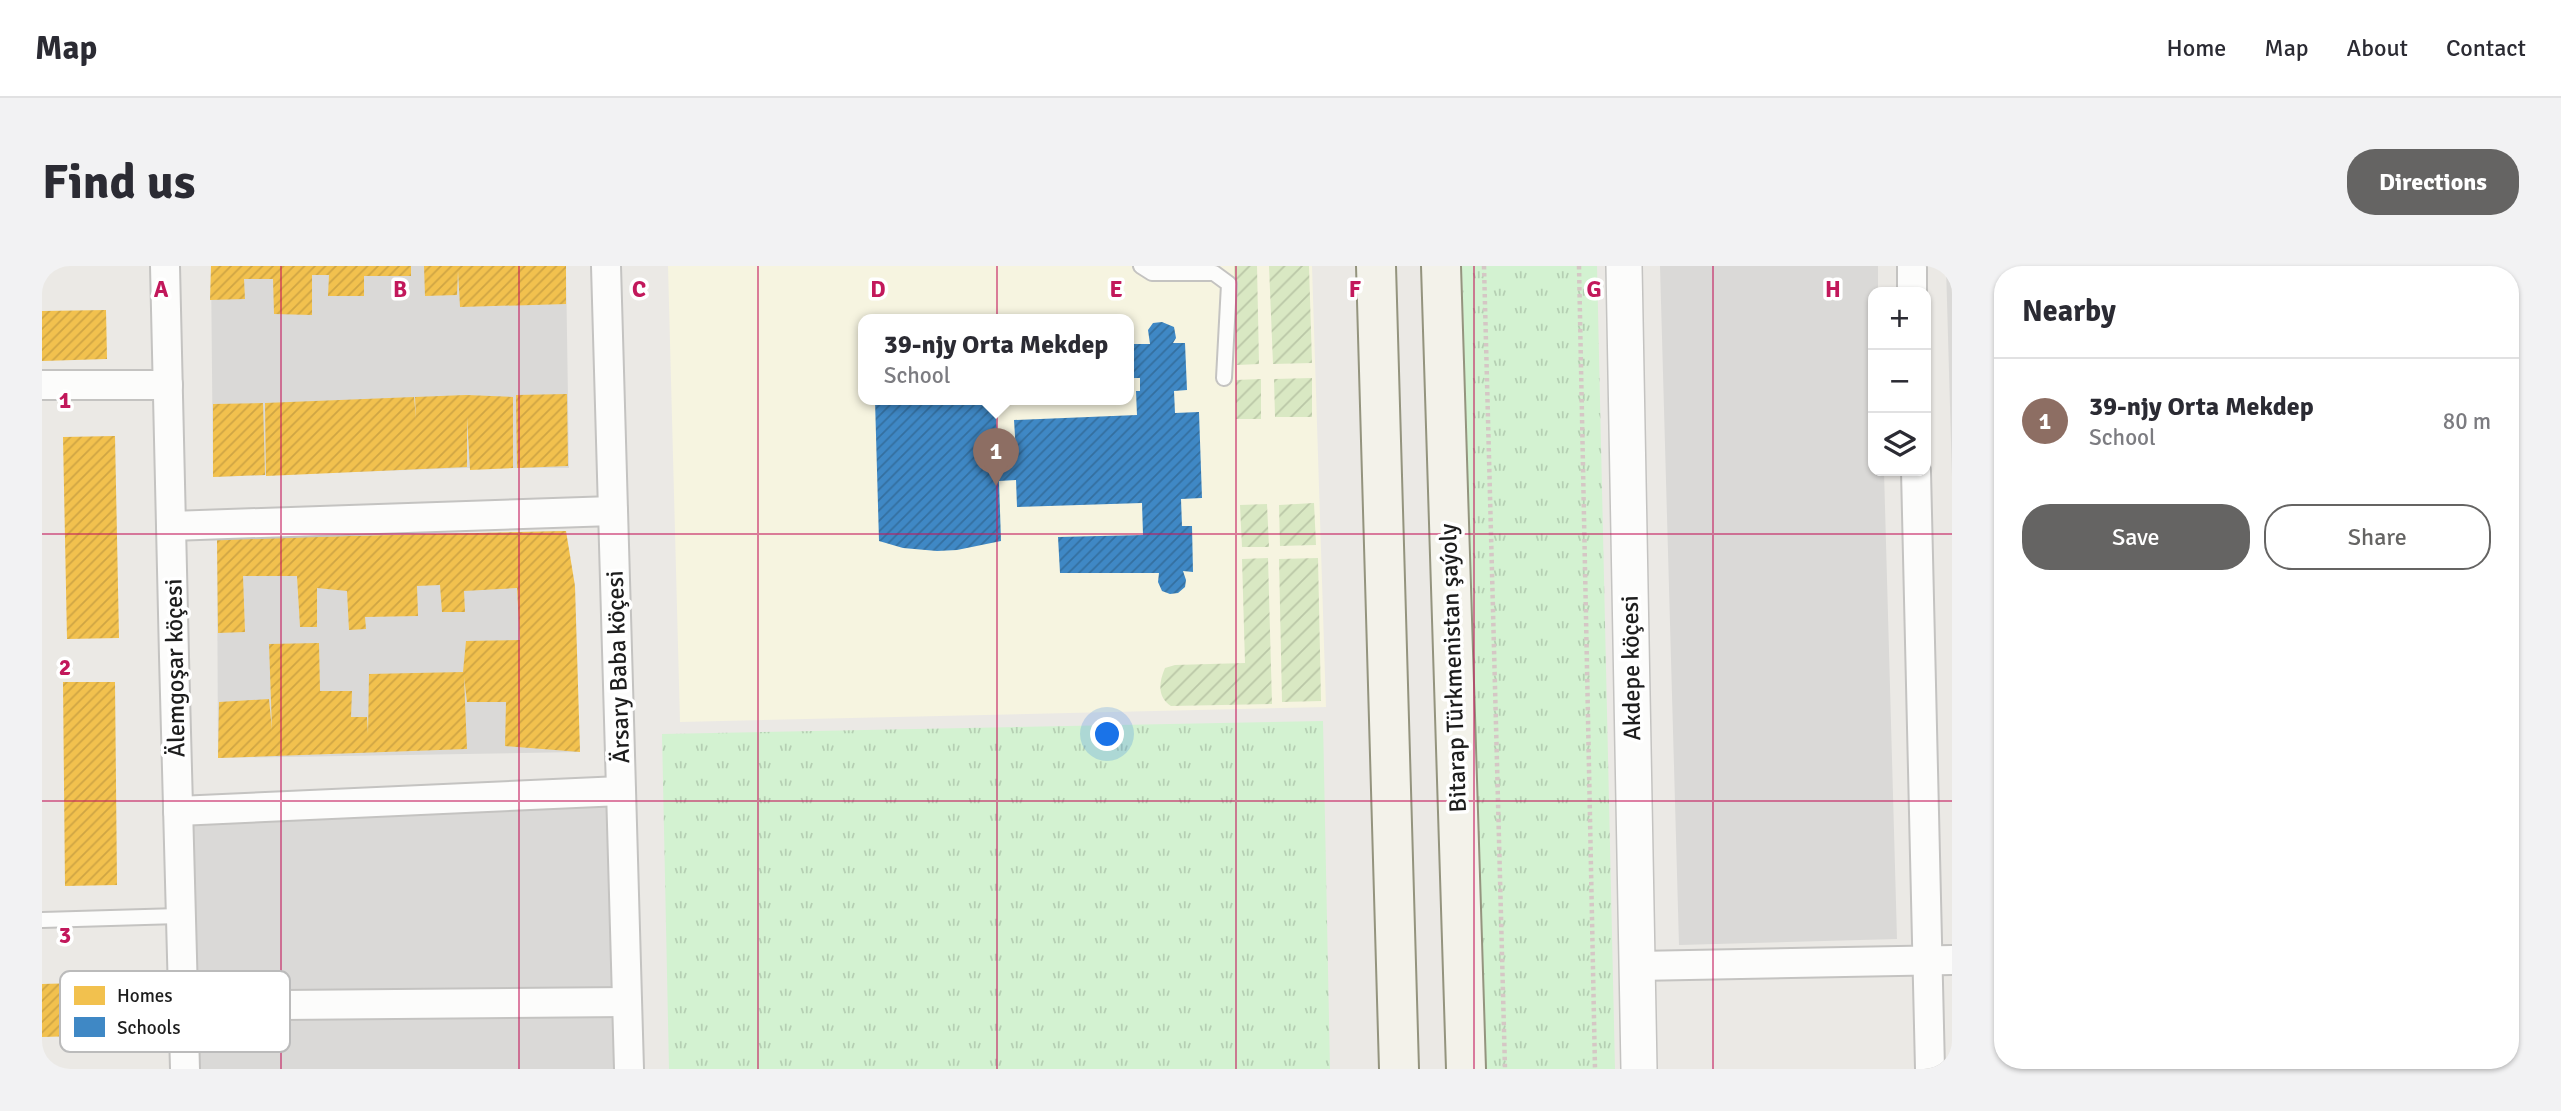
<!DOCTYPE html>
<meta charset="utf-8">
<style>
body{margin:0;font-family:Signika,sans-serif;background:#f2f2f3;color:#2b2b33}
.controls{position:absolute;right:21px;top:21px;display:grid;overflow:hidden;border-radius:14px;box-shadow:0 2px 5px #0004}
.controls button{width:63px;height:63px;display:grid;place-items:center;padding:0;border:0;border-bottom:2px solid #e1e1e2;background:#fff;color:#2b2b33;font:35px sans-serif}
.you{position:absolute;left:1066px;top:469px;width:24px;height:24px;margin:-18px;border:5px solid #fff;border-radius:50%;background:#1a73e8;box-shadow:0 0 0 10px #1a73e833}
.badge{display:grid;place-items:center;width:46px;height:46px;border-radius:50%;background:#656463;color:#fff;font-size:23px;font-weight:700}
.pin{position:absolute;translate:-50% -58px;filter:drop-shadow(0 2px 4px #0008)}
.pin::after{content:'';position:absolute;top:37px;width:24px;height:21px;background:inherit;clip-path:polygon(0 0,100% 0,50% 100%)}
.popup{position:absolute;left:816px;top:48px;width:276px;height:91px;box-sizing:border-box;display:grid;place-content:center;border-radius:14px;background:#fff;filter:drop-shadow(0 2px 5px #0005);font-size:23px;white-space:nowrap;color:#7c7c81}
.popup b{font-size:26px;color:#2b2b33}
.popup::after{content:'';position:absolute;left:50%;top:100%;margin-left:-14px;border:14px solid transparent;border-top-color:#fff}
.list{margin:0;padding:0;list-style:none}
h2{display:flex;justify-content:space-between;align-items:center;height:91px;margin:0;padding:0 28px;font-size:30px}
h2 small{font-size:23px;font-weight:400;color:#7c7c81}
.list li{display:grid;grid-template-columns:46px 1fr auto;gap:21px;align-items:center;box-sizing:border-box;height:126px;padding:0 28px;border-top:2px solid #e1e1e2}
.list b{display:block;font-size:26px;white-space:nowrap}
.list p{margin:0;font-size:23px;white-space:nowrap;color:#7c7c81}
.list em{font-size:23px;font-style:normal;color:#7c7c81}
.actions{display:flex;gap:14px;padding:21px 28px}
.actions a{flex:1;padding:16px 0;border:2px solid #656463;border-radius:28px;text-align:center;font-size:24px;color:#656463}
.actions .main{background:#656463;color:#fff}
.icon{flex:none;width:38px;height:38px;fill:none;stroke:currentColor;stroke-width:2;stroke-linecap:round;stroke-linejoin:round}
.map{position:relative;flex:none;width:1910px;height:803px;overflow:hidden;border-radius:28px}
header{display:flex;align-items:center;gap:42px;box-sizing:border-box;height:98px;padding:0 35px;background:#fff;border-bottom:2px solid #e1e1e2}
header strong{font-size:33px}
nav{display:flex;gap:38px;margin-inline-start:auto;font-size:24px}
.intro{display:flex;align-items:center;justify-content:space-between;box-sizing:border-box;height:168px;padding:0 42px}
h1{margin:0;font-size:49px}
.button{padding:18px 32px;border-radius:28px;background:#656463;color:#fff;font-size:24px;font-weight:700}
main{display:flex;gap:42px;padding:0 42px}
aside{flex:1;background:#fff;border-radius:28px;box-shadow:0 2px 5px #0004}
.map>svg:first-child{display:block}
.residential{fill:#dad9d7}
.education{fill:#f6f4e0;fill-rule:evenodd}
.park{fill:url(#park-tufts)}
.garden{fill:url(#garden-furrows)}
.homes{fill:url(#homes-hatch)}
.schools{fill:url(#schools-hatch)}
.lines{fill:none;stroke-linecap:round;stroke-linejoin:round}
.service-casing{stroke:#c4c3c1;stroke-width:18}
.minor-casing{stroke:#c4c3c1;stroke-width:32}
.tertiary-casing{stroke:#c4c3c1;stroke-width:38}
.secondary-casing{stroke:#94947e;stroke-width:42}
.path{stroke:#d5c7c5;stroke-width:4.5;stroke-dasharray:3.5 3.5;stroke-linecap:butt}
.service{stroke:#fcfcfb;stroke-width:14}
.minor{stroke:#fcfcfb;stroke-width:28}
.tertiary{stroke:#fcfcfb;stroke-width:35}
.secondary{stroke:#f3f2ea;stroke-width:38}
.grid{fill:none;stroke:#c2185b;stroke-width:2;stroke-opacity:0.55}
.labels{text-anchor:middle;stroke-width:7;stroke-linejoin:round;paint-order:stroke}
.street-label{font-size:24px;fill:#1d1d1d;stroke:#fff}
.key{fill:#fff;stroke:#bbb;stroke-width:2}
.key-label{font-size:19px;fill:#1d1d1d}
.grid-label{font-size:23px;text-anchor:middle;font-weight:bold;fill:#c2185b;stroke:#fff;stroke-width:7;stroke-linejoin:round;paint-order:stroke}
</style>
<header>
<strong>Map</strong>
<nav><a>Home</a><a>Map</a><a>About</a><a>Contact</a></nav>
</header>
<div class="intro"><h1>Find us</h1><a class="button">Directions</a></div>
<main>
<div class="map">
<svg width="1910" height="803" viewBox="0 0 1910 803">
<defs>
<pattern id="park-tufts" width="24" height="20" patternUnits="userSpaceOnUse" patternTransform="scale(1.75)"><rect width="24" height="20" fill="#d3f2d1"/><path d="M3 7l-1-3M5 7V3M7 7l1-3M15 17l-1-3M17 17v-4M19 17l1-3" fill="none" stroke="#b5cfb3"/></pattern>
<pattern id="garden-furrows" width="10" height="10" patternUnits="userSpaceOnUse" patternTransform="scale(1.75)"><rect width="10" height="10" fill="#d9e8c3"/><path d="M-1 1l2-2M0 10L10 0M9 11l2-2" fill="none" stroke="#bac7a7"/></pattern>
<pattern id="homes-hatch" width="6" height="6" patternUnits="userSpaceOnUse" patternTransform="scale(1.75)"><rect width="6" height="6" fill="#f2c14e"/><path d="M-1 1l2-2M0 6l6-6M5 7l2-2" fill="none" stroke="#cfa544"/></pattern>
<pattern id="schools-hatch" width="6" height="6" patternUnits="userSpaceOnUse" patternTransform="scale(1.75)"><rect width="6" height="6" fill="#3f88c5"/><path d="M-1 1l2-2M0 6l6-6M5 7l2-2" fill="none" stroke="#346f9f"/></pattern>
</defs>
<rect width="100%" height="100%" fill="#ebe9e5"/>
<g class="residential">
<path d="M 169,0 L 524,0 L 527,202 L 423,202 L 171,211 Z"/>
<path d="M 1618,0 L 1836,0 L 1836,26 L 1831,26 L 1831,205 L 1842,205 L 1855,673 L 1637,679 Z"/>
<path d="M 1904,0 L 1910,0 L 1910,211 Z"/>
<path d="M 524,265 L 538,486 L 176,492 L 175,273 Z"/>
<path d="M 579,525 L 587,803 L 143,803 L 136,545 Z"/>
</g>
<path class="education" d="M 626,0 L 1270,0 L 1284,441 L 638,456 ZM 821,54 L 1087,54 L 1087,134 L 821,134 Z"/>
<g class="park">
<path d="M 1420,0 L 1555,0 L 1573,803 L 1440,803 Z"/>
<path d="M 1281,455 L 1288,803 L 627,803 L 620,468 Z"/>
</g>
<g class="garden">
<path d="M 1192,0 L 1215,0 L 1217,98 L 1195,99 Z"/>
<path d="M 1227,0 L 1267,0 L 1270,97 L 1231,98 Z"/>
<path d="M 1270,112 L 1270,151 L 1233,151 L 1232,113 Z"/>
<path d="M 1219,113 L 1219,153 L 1194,153 L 1194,114 Z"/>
<path d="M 1272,237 L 1274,279 L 1238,280 L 1237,239 Z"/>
<path d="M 1225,238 L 1227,281 L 1200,281 L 1198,239 Z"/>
<path d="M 1226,292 L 1230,438 L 1129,440 C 1115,431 1117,416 1123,402 L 1133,399 L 1203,397 L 1200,293 Z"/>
<path d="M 1276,292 L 1279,435 L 1240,436 L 1237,293 Z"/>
</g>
<g class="homes">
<path d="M 169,0 L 369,0 L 369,10 L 322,10 L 322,30 L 286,30 L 287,9 L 270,9 L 270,49 L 232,48 L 231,13 L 202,13 L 203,33 L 168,34 Z"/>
<path d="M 382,0 L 524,0 L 524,38 L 418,41 L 416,5 L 415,29 L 383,30 Z"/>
<path d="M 64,44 L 65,93 L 0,95 L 0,45 Z"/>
<path d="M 525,128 L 526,200 L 475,202 L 474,129 Z"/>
<path d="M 424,129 L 471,131 L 471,202 L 428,204 L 425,151 L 425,201 L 224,210 L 223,137 L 372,131 L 374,153 L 373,131 Z"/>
<path d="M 221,137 L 223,209 L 171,211 L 171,138 Z"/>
<path d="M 73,170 L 77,372 L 25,373 L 21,171 Z"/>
<path d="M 524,265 L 533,320 L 538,486 L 463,480 L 464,436 L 425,436 L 422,411 L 425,483 L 176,492 L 177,436 L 227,433 L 230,464 L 227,378 L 277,377 L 278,425 L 310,425 L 309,451 L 325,451 L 326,468 L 327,408 L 421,406 L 424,375 L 478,374 L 475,322 L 422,325 L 423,346 L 400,346 L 398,319 L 375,320 L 376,350 L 323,351 L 324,363 L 307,364 L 305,325 L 275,322 L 275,361 L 258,361 L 255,310 L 201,310 L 203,366 L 176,367 L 175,273 Z"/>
<path d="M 21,416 L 73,416 L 75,619 L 23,620 Z"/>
<path d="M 72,716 L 74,769 L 0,771 L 0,718 Z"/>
</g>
<path class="schools" d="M 1120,56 L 1132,61 L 1134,72 L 1131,77 L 1143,77 L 1145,124 L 1132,125 L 1133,147 L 1157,146 L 1160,232 L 1139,233 L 1140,260 L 1150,260 L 1151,306 L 1141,305 L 1144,314 L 1143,321 L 1136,327 L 1128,328 L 1120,325 L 1116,316 L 1117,307 L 1018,307 L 1016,271 L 1101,269 L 1100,237 L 975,241 L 974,214 L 957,215 L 959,275 L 915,284 L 895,285 L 861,282 L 837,275 L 833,134 L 953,134 L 956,187 L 974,186 L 972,154 L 1095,149 L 1094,125 L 1098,125 L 1098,112 L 1087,112 L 1087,78 L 1108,78 L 1106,64 L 1111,57 Z"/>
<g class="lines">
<g class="service-casing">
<g id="service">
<path d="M 1099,0 L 1110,7 L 1172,7 L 1187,18 L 1182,112"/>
<path d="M 0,654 L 137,650"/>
</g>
</g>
<g class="minor-casing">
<g id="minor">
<path d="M 123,0 C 130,268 134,535 143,803"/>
<path d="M 564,0 L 587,803"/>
<path d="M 1870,0 L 1870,26"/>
<path d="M 0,119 L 126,119"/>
<path d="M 1874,205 L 1888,803"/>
<path d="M 129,260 L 571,245"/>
<path d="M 136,545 L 579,525"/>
<path d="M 1595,700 L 1910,694"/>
<path d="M 141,740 L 585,736"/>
</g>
</g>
<g class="tertiary-casing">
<path id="tertiary" d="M 1582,0 L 1597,803"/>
</g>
<g class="secondary-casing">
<g id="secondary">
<path d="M 1334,0 L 1357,803"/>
<path d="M 1399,0 L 1424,803"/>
</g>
</g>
<g class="path">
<path d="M 1442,0 L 1463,803"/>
<path d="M 1537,0 L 1553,803"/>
</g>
<use href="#service" class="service"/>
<use href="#minor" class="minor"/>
<use href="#tertiary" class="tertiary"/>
<use href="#secondary" class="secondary"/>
</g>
<path class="grid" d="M 239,0 L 239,803M 477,0 L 477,803M 716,0 L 716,803M 955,0 L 955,803M 1194,0 L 1194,803M 1432,0 L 1432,803M 1671,0 L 1671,803M 0,268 L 1910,268M 0,535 L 1910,535"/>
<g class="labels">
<g class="street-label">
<text transform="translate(576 401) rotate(-92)" y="8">Ärsary Baba köçesi</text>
<text transform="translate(133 402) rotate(-91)" y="8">Älemgoşar köçesi</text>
<text transform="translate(1411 402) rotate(-92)" y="8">Bitarap Türkmenistan şaýoly</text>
<text transform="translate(1589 402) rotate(-91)" y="8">Akdepe köçesi</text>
</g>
</g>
<rect x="18" y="705" width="230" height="81" rx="10" class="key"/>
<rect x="32" y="720" width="31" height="19" fill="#f2c14e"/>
<rect x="32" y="751" width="31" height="20" fill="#3f88c5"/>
<g class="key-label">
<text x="75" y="736">Homes</text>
<text x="75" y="768">Schools</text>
</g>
<g class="grid-label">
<text x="119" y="31">A</text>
<text x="358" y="31">B</text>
<text x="597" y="31">C</text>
<text x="836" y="31">D</text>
<text x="1074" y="31">E</text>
<text x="1313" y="31">F</text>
<text x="1552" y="31">G</text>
<text x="1791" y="31">H</text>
<text x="23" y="142">1</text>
<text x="23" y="409">2</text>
<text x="23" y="677">3</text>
</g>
</svg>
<div class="controls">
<button>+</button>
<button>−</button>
<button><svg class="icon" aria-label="layers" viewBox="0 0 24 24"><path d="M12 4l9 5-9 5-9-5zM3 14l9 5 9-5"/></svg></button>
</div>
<div class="you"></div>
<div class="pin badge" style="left:954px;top:220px;background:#8d6e63">1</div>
<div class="popup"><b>39-njy Orta Mekdep</b>School</div>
</div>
<aside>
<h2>Nearby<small></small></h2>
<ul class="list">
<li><span class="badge" style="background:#8d6e63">1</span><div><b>39-njy Orta Mekdep</b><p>School</p></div><em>80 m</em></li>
</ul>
<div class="actions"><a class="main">Save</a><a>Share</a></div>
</aside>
</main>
